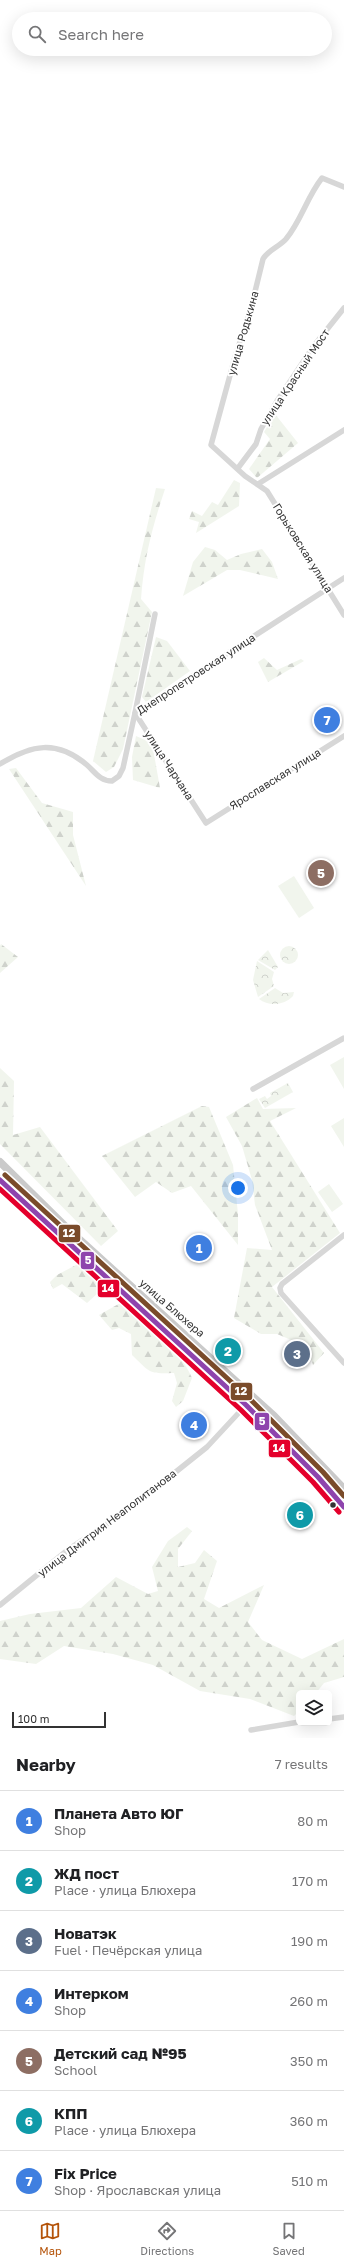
<!DOCTYPE html>
<meta charset="utf-8">
<style>
body{margin:0;font-family:"Golos Text",sans-serif;background:#f2f2f2;color:#202124}
.controls{position:absolute;right:12px;bottom:12px;display:grid;overflow:hidden;border-radius:6px;box-shadow:0 4px 16px #0002}
.controls button{width:36px;height:36px;display:grid;place-items:center;padding:0;border:0;border-bottom:1px solid #e0e0e0;background:#fff;color:#202124;font:20px sans-serif}
.scale{position:absolute;left:12px;bottom:10px;width:94px;box-sizing:border-box;padding-left:4px;border:2px solid #333;border-top:0;font-size:11px;line-height:14px;white-space:nowrap;color:#333;-webkit-text-stroke:3px #fff;paint-order:stroke}
.you{position:absolute;left:238px;top:1188px;width:14px;height:14px;margin:-10px;border:3px solid #fff;border-radius:50%;background:#1a73e8;box-shadow:0 0 0 6px #1a73e833}
.badge{display:grid;place-items:center;width:26px;height:26px;border-radius:50%;background:#b45309;color:#fff;font-size:13px;font-weight:700}
.pin{position:absolute;translate:-50% -50%;border:2px solid #fff;box-shadow:0 1px 4px #0006}
.list{margin:0;padding:0;list-style:none}
h2{display:flex;justify-content:space-between;align-items:center;height:52px;margin:0;padding:0 16px;font-size:17px}
h2 small{font-size:13px;font-weight:400;color:#757577}
.list li{display:grid;grid-template-columns:26px 1fr auto;gap:12px;align-items:center;box-sizing:border-box;height:60px;padding:0 16px;border-top:1px solid #e0e0e0}
.list b{display:block;font-size:15px;white-space:nowrap}
.list p{margin:0;font-size:13px;white-space:nowrap;color:#757577}
.list em{font-size:13px;font-style:normal;color:#757577}
.icon{flex:none;width:22px;height:22px;fill:none;stroke:currentColor;stroke-width:2;stroke-linecap:round;stroke-linejoin:round}
.map{position:relative;flex:none;width:344px;height:1738px;overflow:hidden}
.search{position:absolute;background:#fff;box-shadow:0 4px 16px #0002;left:12px;right:12px;top:12px;height:44px;display:flex;align-items:center;gap:10px;box-sizing:border-box;padding:0 14px;border-radius:22px;color:#757577;font-size:15px}
.sheet{height:472px;background:#fff}
nav{display:flex;justify-content:space-around;align-items:center;box-sizing:border-box;height:56px;border-top:1px solid #e0e0e0;background:#fff;font-size:11px;color:#757577}
nav a{display:grid;justify-items:center;gap:2px}
nav .on{color:#b45309}
.map>svg:first-child{display:block}
.grass{fill:#f1f5ed}
.forest{fill:url(#forest-firs)}
.park{fill:url(#park-crowns)}
.lines{fill:none;stroke-linecap:round;stroke-linejoin:round}
.street{stroke:#d7d7d7;stroke-width:5.5}
.primary{stroke:#cacaca;stroke-width:8}
.bus-1-casing{stroke:#fff;stroke-width:8}
.bus-2-casing{stroke:#fff;stroke-width:8}
.bus-3-casing{stroke:#fff;stroke-width:8}
.bus-1{stroke:#8e44ad;stroke-width:5}
.bus-2{stroke:#e4002b;stroke-width:5}
.bus-3{stroke:#7a4b2a;stroke-width:5}
.bus-dot{fill:#333;stroke:#fff;stroke-width:1.5}
.labels{text-anchor:middle;stroke-width:4;stroke-linejoin:round;paint-order:stroke}
.street-label{font-size:11px;fill:#333;stroke:#fff}
.line-badge{stroke:#fff;stroke-width:1.5}
.badge-label{font-size:11px;text-anchor:middle;font-weight:bold;fill:#fff}
</style>
<div class="map">
<svg width="344" height="1738" viewBox="0 0 344 1738">
<defs>
<pattern id="forest-firs" width="22" height="20" patternUnits="userSpaceOnUse"><rect width="22" height="20" fill="#f1f5ed"/><path d="M5 1l3.5 6h-7zM16 11l3.5 6h-7z" fill="#cfd2cc"/></pattern>
<pattern id="park-crowns" width="20" height="18" patternUnits="userSpaceOnUse"><rect width="20" height="18" fill="#f1f5ed"/><path d="M2 6a3 3 0 1 1 6 0M12 15a3 3 0 1 1 6 0" fill="none" stroke="#cfd2cc"/></pattern>
</defs>
<rect width="100%" height="100%" fill="#fff"/>
<g class="grass">
<path d="M 294,876 L 314,908 L 299,918 L 278,886 Z"/>
<path d="M 344,1057 L 344,1089 L 330,1065 Z"/>
<path d="M 344,1118 L 344,1147 L 331,1126 Z"/>
<path d="M 329,1184 L 343,1204 L 332,1212 L 318,1192 Z"/>
</g>
<g class="forest">
<path d="M 275,414 L 298,443 L 257,478 L 249,469 L 270,439 L 264,432 Z"/>
<path d="M 234,480 L 240,483 L 239,506 L 196,533 L 199,522 L 189,519 L 192,511 L 202,516 L 212,502 L 218,505 Z"/>
<path d="M 156,488 L 165,489 C 152,528 144,558 141,599 L 152,612 L 123,749 L 114,767 L 106,772 L 93,761 Z"/>
<path d="M 205,547 L 215,550 L 227,560 L 241,554 L 262,549 L 272,562 L 278,579 L 240,570 L 227,570 L 183,596 L 193,562 Z"/>
<path d="M 156,637 L 167,641 L 190,671 L 146,702 L 142,697 Z"/>
<path d="M 264,658 L 277,670 L 301,659 L 304,661 L 268,682 L 258,662 Z"/>
<path d="M 136,736 L 152,743 L 160,788 L 133,780 L 132,757 Z"/>
<path d="M 16,768 L 42,803 L 73,812 L 73,835 L 86,886 L 9,769 Z"/>
<path d="M 1,944 L 18,957 L 0,973 L 0,946 Z"/>
<path d="M 0,1068 L 14,1081 L 13,1135 L 40,1127 L 118,1231 L 101,1246 L 0,1144 Z"/>
<path d="M 257,1098 L 263,1109 L 296,1108 L 270,1121 L 340,1233 L 272,1287 L 324,1353 L 313,1365 L 310,1356 L 296,1342 L 277,1334 L 261,1334 L 234,1318 L 247,1248 L 272,1250 L 255,1205 L 252,1180 L 242,1146 L 226,1117 Z"/>
<path d="M 202,1106 L 209,1107 L 233,1165 L 238,1214 L 238,1245 L 191,1186 L 172,1193 L 156,1182 L 135,1197 L 102,1156 Z"/>
<path d="M 76,1265 L 84,1266 L 94,1274 L 98,1293 L 87,1303 L 62,1284 L 53,1289 L 50,1282 L 57,1275 Z"/>
<path d="M 122,1302 C 146,1324 179,1347 192,1378 L 183,1401 L 176,1407 L 172,1401 L 177,1383 L 174,1373 C 148,1374 151,1373 132,1355 L 131,1334 L 119,1328 L 112,1330 L 99,1315 Z"/>
<path d="M 187,1527 L 192,1531 L 178,1549 L 178,1567 L 195,1563 L 204,1550 L 217,1561 L 204,1599 L 219,1608 L 264,1585 L 248,1622 L 262,1640 L 302,1659 L 344,1639 L 344,1677 L 324,1683 L 316,1693 L 299,1693 L 299,1711 L 294,1716 L 250,1699 L 200,1691 L 153,1665 L 113,1654 L 64,1646 L 36,1664 L 0,1659 L 0,1621 L 30,1614 L 81,1608 L 116,1577 L 148,1594 L 158,1591 L 152,1567 L 168,1541 Z"/>
</g>
<g class="park">
<circle cx="289" cy="955" r="9"/>
<path d="M 268,950 L 278,967 L 275,970 L 258,960 Z"/>
<path d="M 257,961 L 274,972 L 272,979 L 274,986 L 258,997 L 253,980 Z"/>
<path d="M 275,988 L 283,993 L 294,992 L 293,996 C 285,1005 269,1007 259,999 Z"/>
<path d="M 288,1083 L 293,1092 L 265,1108 L 259,1099 L 265,1096 L 267,1099 L 271,1096 L 270,1093 Z"/>
</g>
<g class="lines">
<g class="street">
<path d="M 344,187 L 322,178 C 307,197 301,221 286,239 C 279,247 268,250 263,259 L 251,308 L 235,357 L 211,445 L 245,476 L 267,491 L 344,615"/>
<path d="M 238,468 L 256,444 L 261,429 L 277,401 L 313,347 L 344,308"/>
<path d="M 258,484 L 344,430"/>
<path d="M 155,614 L 135,713 L 206,823 L 344,736"/>
<path d="M 0,764 C 31,745 56,739 87,765 C 95,772 100,781 112,781 L 119,776 L 123,768 L 135,713 L 344,578"/>
<path d="M 253,1089 L 344,1038"/>
<path d="M 344,1235 L 282,1284 L 280,1288 L 281,1293 L 344,1363"/>
<path d="M 0,1605 L 69,1549 L 128,1510 L 207,1447 L 246,1405"/>
<path d="M 329,1719 L 344,1717"/>
<path d="M 251,1730 L 299,1722"/>
</g>
<g class="primary">
<path d="M 0,1162 L 70,1231 L 274,1416 L 344,1489"/>
<path d="M 0,1180 L 246,1405 L 318,1477 L 344,1507"/>
</g>
<g class="bus-1-casing">
<path id="bus-1" d="M 0,1180 L 246,1405 L 318,1477 L 344,1507"/>
</g>
<g class="bus-2-casing">
<path id="bus-2" d="M 0,1189 L 241,1410 L 313,1482 L 339,1512"/>
</g>
<g class="bus-3-casing">
<path id="bus-3" d="M 5,1175 L 251,1400 L 323,1472 L 344,1496"/>
</g>
<use href="#bus-1" class="bus-1"/>
<use href="#bus-2" class="bus-2"/>
<use href="#bus-3" class="bus-3"/>
</g>
<circle class="bus-dot" cx="333" cy="1505" r="3.5"/>
<g class="labels">
<g class="street-label">
<text transform="translate(243 333) rotate(-74)" y="4">улица Родькина</text>
<text transform="translate(295 377) rotate(-56)" y="4">улица Красный Мост</text>
<text transform="translate(303 548) rotate(58)" y="4">Горьковская улица</text>
<text transform="translate(196 674) rotate(-33)" y="4">Днепропетровская улица</text>
<text transform="translate(169 765) rotate(57)" y="4">улица Чарчана</text>
<text transform="translate(275 779) rotate(-32)" y="4">Ярославская улица</text>
<text transform="translate(172 1308) rotate(41)" y="4">улица Блюхера</text>
<text transform="translate(107 1523) rotate(-37)" y="4">улица Дмитрия Неаполитанова</text>
</g>
</g>
<g class="line-badge">
<rect x="58" y="1224" width="23" height="19" rx="4" fill="#7a4b2a"/>
<rect x="80" y="1251" width="15" height="19" rx="4" fill="#8e44ad"/>
<rect x="97" y="1279" width="23" height="19" rx="4" fill="#e4002b"/>
<rect x="230" y="1382" width="23" height="19" rx="4" fill="#7a4b2a"/>
<rect x="254" y="1412" width="16" height="19" rx="4" fill="#8e44ad"/>
<rect x="268" y="1439" width="23" height="19" rx="4" fill="#e4002b"/>
</g>
<g class="badge-label">
<text x="69" y="1237">12</text>
<text x="88" y="1264">5</text>
<text x="108" y="1292">14</text>
<text x="241" y="1395">12</text>
<text x="262" y="1425">5</text>
<text x="279" y="1452">14</text>
</g>
</svg>
<div class="controls">
<button><svg class="icon" aria-label="layers" viewBox="0 0 24 24"><path d="M12 4l9 5-9 5-9-5zM3 14l9 5 9-5"/></svg></button>
</div>
<div class="scale">100 m</div>
<div class="you"></div>
<div class="pin badge" style="left:199px;top:1248px;background:#3f7fe0">1</div>
<div class="pin badge" style="left:228px;top:1351px;background:#0f9aa8">2</div>
<div class="pin badge" style="left:297px;top:1354px;background:#5c6f8a">3</div>
<div class="pin badge" style="left:194px;top:1425px;background:#3f7fe0">4</div>
<div class="pin badge" style="left:321px;top:873px;background:#8d6e63">5</div>
<div class="pin badge" style="left:300px;top:1515px;background:#0f9aa8">6</div>
<div class="pin badge" style="left:327px;top:720px;background:#3f7fe0">7</div>
<div class="search"><svg class="icon" aria-label="search" viewBox="0 0 24 24"><circle cx="10" cy="10" r="6"/><path d="M15 15l6 6"/></svg>Search here</div>
</div>
<section class="sheet">
<h2>Nearby<small>7 results</small></h2>
<ul class="list">
<li><span class="badge" style="background:#3f7fe0">1</span><div><b>Планета Авто ЮГ</b><p>Shop</p></div><em>80 m</em></li>
<li><span class="badge" style="background:#0f9aa8">2</span><div><b>ЖД пост</b><p>Place · улица Блюхера</p></div><em>170 m</em></li>
<li><span class="badge" style="background:#5c6f8a">3</span><div><b>Новатэк</b><p>Fuel · Печёрская улица</p></div><em>190 m</em></li>
<li><span class="badge" style="background:#3f7fe0">4</span><div><b>Интерком</b><p>Shop</p></div><em>260 m</em></li>
<li><span class="badge" style="background:#8d6e63">5</span><div><b>Детский сад №95</b><p>School</p></div><em>350 m</em></li>
<li><span class="badge" style="background:#0f9aa8">6</span><div><b>КПП</b><p>Place · улица Блюхера</p></div><em>360 m</em></li>
<li><span class="badge" style="background:#3f7fe0">7</span><div><b>Fix Price</b><p>Shop · Ярославская улица</p></div><em>510 m</em></li>
</ul>
</section>
<nav>
<a class="on"><svg class="icon" aria-label="map" viewBox="0 0 24 24"><path d="M3 6l6-2 6 2 6-2v14l-6 2-6-2-6 2zM9 4v14M15 6v14"/></svg>Map</a>
<a><svg class="icon" aria-label="directions" viewBox="0 0 24 24"><path d="M12 3l9 9-9 9-9-9zM9 14v-3h6M13 9l2 2-2 2"/></svg>Directions</a>
<a><svg class="icon" aria-label="saved" viewBox="0 0 24 24"><path d="M7 4h10v16l-5-4-5 4z"/></svg>Saved</a>
</nav>
